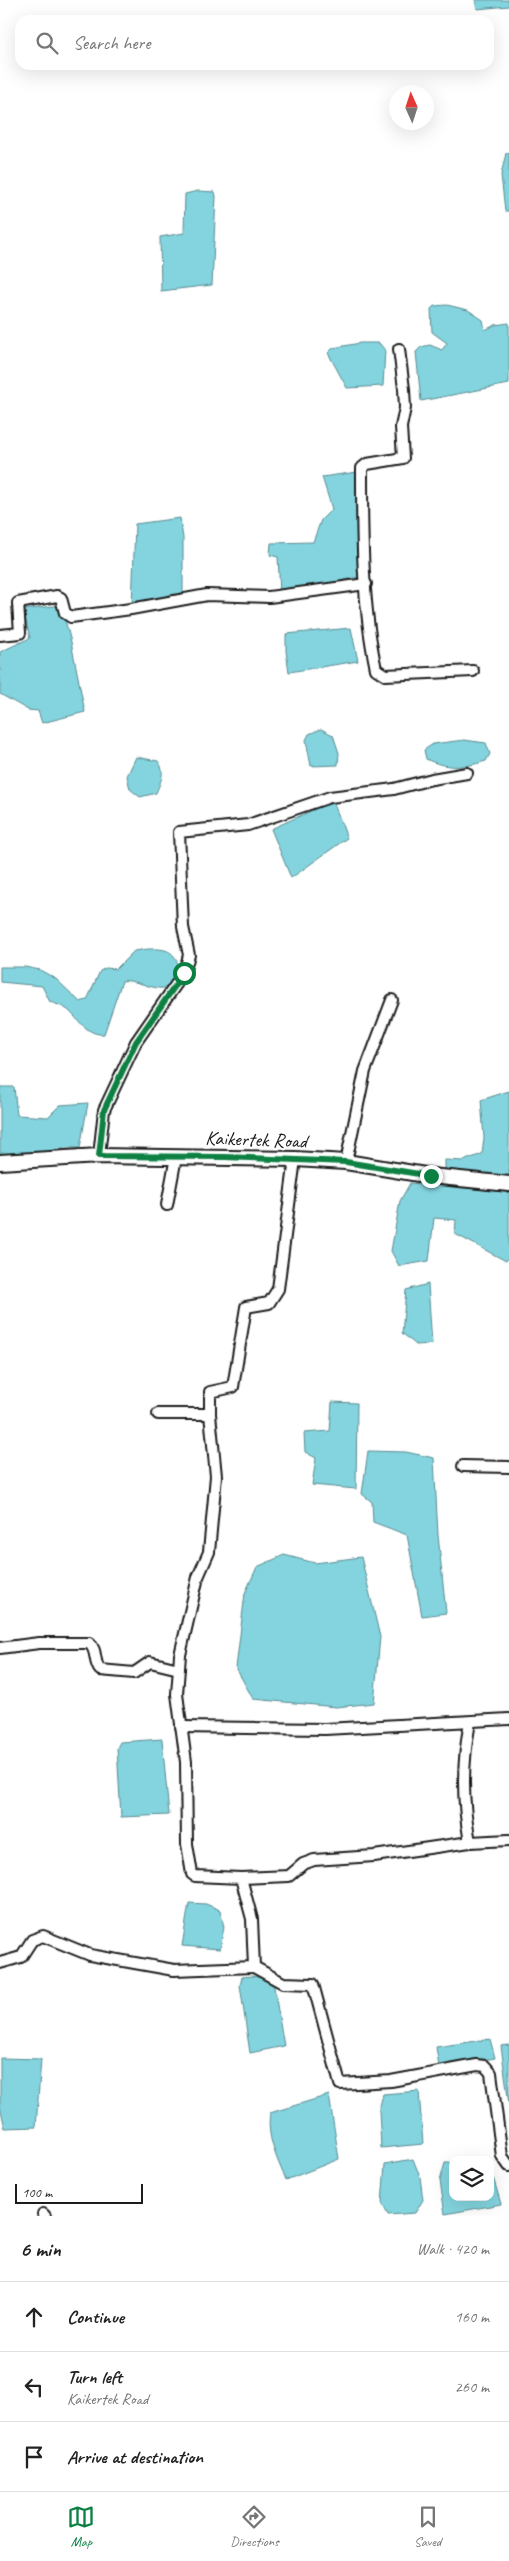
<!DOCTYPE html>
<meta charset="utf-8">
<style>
body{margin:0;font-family:Caveat,sans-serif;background:#f2f2f2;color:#222}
.controls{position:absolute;right:15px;bottom:15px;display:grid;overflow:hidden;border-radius:10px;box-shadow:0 5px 20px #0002}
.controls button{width:45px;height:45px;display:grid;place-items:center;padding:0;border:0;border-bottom:1px solid #e0e0e0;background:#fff;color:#222;font:25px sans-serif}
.compass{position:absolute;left:389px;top:85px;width:45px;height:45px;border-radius:50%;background:#fff;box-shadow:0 5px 20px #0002;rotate:357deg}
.scale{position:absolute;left:15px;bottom:12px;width:128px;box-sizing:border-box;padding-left:5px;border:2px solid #1c1c1c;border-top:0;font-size:14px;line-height:18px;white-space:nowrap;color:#1c1c1c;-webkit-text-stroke:4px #fff;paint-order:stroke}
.stop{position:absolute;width:15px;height:15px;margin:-11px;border:4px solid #0b8043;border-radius:50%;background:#fff}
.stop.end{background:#0b8043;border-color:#fff;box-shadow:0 1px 5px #0008}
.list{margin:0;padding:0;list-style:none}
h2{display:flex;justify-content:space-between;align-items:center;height:65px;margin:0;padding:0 20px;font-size:21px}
h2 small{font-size:16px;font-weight:400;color:#767676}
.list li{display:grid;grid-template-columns:32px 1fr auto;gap:15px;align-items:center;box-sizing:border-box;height:70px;padding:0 20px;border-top:1px solid #e0e0e0}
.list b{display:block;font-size:19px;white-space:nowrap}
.list p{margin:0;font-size:16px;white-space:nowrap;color:#767676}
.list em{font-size:16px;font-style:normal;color:#767676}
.icon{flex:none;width:28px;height:28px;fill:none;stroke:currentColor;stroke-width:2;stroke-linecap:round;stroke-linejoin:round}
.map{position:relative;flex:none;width:509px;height:2216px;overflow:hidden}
.search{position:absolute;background:#fff;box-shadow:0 5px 20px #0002;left:15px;right:15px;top:15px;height:55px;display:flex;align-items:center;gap:12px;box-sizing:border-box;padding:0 18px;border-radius:15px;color:#767676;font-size:19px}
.sheet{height:275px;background:#fff}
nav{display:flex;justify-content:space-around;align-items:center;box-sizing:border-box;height:70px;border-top:1px solid #e0e0e0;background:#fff;font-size:14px;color:#767676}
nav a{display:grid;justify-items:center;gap:2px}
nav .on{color:#0b8043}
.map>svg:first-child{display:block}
.water{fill:#83d4de;stroke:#5a8a90}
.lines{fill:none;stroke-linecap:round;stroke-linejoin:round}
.street-casing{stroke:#1c1c1c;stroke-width:14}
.secondary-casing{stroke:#1c1c1c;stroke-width:18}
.street{stroke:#fff;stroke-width:10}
.secondary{stroke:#fff;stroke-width:14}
.route{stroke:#0b8043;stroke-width:6}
.labels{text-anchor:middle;stroke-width:4;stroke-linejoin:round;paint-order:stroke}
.street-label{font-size:20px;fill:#1c1c1c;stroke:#fff}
</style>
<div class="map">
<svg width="509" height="2216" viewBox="0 0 509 2216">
<rect width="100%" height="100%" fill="#fff"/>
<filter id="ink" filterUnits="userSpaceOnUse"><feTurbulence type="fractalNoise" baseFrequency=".02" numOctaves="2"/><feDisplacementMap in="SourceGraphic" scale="10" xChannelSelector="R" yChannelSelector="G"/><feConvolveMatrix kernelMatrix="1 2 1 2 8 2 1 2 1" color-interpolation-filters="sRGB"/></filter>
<g filter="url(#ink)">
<g class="water">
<path d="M 475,0 L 509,0 L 509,6 L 477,9 Z"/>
<path d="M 506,153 L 509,153 L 509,211 L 505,211 L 501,175 Z"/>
<path d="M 198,191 L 215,192 L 216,196 L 212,285 L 161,291 L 160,237 L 184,233 L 185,194 Z"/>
<path d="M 447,305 L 468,310 L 483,320 L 485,330 L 495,325 L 509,323 L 509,384 L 421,401 L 416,352 L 421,347 L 430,345 L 442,350 L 447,343 L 432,332 L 431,309 L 434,306 Z"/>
<path d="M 360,343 L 379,343 L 385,350 L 383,386 L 347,388 L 328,353 L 333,348 Z"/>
<path d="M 357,472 L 359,577 L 280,593 L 278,557 L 270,555 L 271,543 L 313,542 L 321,520 L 332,509 L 322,477 Z"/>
<path d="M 180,518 L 183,538 L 183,594 L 132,606 L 135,524 Z"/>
<path d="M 61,605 L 71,642 L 85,712 L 42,723 L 38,711 L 28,710 L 0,694 L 0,652 L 30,638 L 23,610 Z"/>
<path d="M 351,628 L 358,661 L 289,672 L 286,651 L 286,634 Z"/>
<path d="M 321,729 L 333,735 L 339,753 L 338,765 L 311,766 L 306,740 L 309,734 Z"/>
<path d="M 464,740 L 486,743 L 490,754 L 486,761 C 463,768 447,769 426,759 L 424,750 L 433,744 Z"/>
<path d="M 136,757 L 158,761 C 166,772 161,781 156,793 L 140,797 L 130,789 L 127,776 Z"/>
<path d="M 333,801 L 347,838 L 291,878 L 271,829 Z"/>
<path d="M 148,949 C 155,949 165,948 171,953 C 180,960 182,977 173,984 C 160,996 137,978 122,981 L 104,1034 C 88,1036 78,1019 68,1010 C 63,1006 56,1004 50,1002 L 42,986 L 0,982 L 0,967 L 25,967 L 40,970 L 56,979 L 80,1002 L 87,1000 L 100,971 L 106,968 L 116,969 L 134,951 Z"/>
<path d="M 0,1087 L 14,1087 L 17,1115 L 48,1117 L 60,1105 L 88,1103 L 80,1148 L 62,1148 L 61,1155 L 0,1158 Z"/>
<path d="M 509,1091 L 509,1176 L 445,1171 L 445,1160 L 463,1161 L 482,1154 L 484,1138 L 481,1100 Z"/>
<path d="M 410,1183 L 509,1192 L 509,1257 L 506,1261 L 455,1234 L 456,1220 L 434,1218 L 429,1261 L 399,1266 L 391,1251 L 400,1201 Z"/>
<path d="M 428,1284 L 432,1344 L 416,1345 L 402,1333 L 406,1290 Z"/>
<path d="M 332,1402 L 357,1403 L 356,1489 L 312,1485 L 316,1458 L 305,1452 L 304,1433 L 330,1431 Z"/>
<path d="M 368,1451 L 406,1452 L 434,1458 L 438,1535 L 446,1613 L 422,1616 L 407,1535 L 373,1522 L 372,1502 L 362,1494 Z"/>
<path d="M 284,1555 L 315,1563 L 361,1557 L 380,1637 L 374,1703 L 336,1707 L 253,1699 L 236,1668 L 245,1593 L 257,1567 Z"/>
<path d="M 162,1739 L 169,1815 L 121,1817 L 117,1748 L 120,1742 Z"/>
<path d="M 189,1903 L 206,1904 L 220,1910 L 224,1927 L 220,1949 L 182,1946 Z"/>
<path d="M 253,1976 L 273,1981 L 284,2046 L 250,2053 L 240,1985 L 242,1977 Z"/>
<path d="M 490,2039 L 495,2058 L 439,2067 L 436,2047 Z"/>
<path d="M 509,2045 L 509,2104 L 501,2046 Z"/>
<path d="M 0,2058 L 41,2059 L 36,2127 L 5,2128 L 0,2106 Z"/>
<path d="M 419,2091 L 423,2144 L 381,2148 L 379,2110 L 383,2094 Z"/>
<path d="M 329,2095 L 339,2159 L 286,2180 C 277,2159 266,2136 270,2113 Z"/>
<path d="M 413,2159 L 420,2177 L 423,2200 L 415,2213 L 388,2215 L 382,2203 L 385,2164 Z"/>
<path d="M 445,2163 L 453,2163 L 453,2197 L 490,2197 L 490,2167 L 501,2204 L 445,2214 L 440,2181 Z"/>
</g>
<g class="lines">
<g class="street-casing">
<g id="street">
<path d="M 399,349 L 404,389 L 405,408 L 401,427 L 403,458 L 367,464 L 362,468 C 362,535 362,604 376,669 L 385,675 L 473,671"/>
<path d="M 0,635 L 20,633 L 18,603 L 57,596 L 61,598 L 65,613 L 71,617 L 131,609 L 207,595 L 269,597 L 366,584"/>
<path d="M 99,1156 L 104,1110 L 136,1042 L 184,973 L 189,955 L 183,927 L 179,832 L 248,825 L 330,797 L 394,789 L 432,779 L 467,773"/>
<path d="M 346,1162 L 365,1071 L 392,1000"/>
<path d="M 167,1205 L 176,1157"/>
<path d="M 158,1414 L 210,1414 L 216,1476 L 209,1552 L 198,1577 L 180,1655 L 177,1694 L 186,1762 L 187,1844 L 192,1874 L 195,1876 L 241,1878 L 252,1919 L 254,1967 L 283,1983 L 313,1984 L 340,2084 L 391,2081 L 477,2065 L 485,2066 L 491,2073 L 502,2156 L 509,2166"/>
<path d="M 210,1414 L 210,1392 L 233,1387 L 246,1307 L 269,1303 L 278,1289 L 295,1159"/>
<path d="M 463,1466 L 509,1467"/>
<path d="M 0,1648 L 39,1643 L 89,1643 C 98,1650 93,1662 100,1670 L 134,1673 L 150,1662 L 179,1669"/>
<path d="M 181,1727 L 325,1729 L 509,1719"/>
<path d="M 470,1842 C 462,1800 462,1764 470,1722"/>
<path d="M 241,1878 L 289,1876 L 303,1864 L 314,1860 L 374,1856 L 470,1842 L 509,1840"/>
<path d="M 0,1963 L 21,1957 L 32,1940 L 43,1936 L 90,1955 L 174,1970 L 254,1967"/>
<path d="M 43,2214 L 45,2216"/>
</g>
</g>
<g class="secondary-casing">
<path id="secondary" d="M 0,1162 L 99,1156 L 295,1159 L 346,1162 L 431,1176 L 509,1184"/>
</g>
<use href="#street" class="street"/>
<use href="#secondary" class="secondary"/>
</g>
</g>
<g class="lines" filter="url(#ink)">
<path class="route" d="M 184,973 L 136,1042 L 104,1110 L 99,1156 L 225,1157 L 346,1162 L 431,1176"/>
</g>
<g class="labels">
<g class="street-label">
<text transform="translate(256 1139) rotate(2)" y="7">Kaikertek Road</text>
</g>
</g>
</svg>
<div class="controls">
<button><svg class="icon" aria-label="layers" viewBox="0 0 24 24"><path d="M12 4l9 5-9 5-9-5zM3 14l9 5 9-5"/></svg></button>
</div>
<svg class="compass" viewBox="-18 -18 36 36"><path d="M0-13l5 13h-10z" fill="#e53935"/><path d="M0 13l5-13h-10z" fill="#767676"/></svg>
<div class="scale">100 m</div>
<div class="stop" style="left:184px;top:973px"></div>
<div class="stop end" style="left:431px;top:1176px"></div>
<div class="search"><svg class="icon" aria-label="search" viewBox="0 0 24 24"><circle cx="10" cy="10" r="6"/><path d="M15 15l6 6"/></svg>Search here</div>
</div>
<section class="sheet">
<h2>6 min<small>Walk · 420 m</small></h2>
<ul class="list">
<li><svg class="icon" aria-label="ahead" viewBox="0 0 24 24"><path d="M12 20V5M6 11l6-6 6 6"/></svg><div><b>Continue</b></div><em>160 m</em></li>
<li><svg class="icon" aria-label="left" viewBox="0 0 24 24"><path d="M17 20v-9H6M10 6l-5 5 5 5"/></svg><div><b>Turn left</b><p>Kaikertek Road</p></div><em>260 m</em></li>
<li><svg class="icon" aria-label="arrive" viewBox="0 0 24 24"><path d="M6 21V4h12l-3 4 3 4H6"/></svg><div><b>Arrive at destination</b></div></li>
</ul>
</section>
<nav>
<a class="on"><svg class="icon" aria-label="map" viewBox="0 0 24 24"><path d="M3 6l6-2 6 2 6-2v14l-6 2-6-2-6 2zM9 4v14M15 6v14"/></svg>Map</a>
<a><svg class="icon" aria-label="directions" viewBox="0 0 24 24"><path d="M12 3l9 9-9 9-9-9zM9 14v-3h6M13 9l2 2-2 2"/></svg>Directions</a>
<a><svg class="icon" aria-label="saved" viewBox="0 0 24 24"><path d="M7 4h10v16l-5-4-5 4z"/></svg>Saved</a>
</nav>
